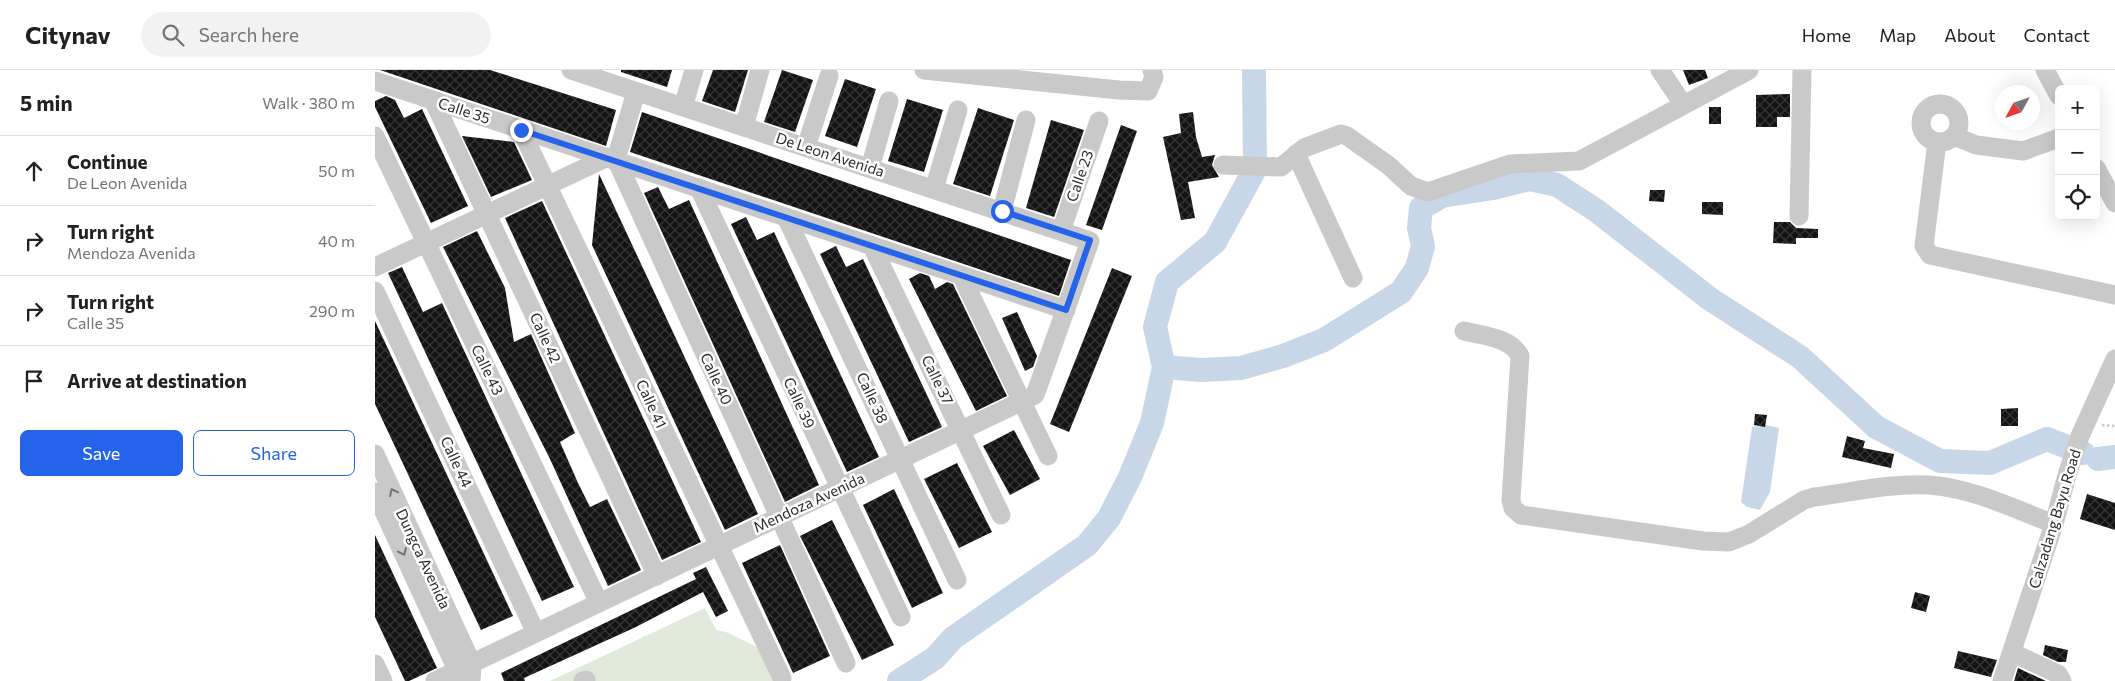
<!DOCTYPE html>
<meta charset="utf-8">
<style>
body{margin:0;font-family:Commissioner,sans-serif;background:#f2f2f2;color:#202124}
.controls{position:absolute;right:15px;top:15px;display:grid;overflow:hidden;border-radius:8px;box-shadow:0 5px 20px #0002}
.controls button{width:45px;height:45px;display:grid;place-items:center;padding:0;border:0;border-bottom:1px solid #e0e0e0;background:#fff;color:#202124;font:25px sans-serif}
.compass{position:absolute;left:1620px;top:15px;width:45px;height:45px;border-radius:50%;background:#fff;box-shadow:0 5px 20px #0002;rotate:230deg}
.stop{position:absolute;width:15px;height:15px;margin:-11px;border:4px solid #2563eb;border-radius:50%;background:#fff}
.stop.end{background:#2563eb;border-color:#fff;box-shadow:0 1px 5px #0008}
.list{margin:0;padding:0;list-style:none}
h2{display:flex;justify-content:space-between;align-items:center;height:65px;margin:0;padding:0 20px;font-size:21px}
h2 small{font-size:16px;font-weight:400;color:#757577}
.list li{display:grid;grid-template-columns:32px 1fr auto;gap:15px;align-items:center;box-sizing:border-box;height:70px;padding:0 20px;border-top:1px solid #e0e0e0}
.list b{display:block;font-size:19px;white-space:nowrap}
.list p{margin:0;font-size:16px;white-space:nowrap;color:#757577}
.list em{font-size:16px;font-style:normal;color:#757577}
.actions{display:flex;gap:10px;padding:15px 20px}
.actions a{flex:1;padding:11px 0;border:1px solid #2563eb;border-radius:8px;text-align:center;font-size:18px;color:#2563eb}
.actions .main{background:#2563eb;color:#fff}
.icon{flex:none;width:28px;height:28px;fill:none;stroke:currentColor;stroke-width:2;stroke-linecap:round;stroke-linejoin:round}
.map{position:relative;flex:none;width:1740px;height:611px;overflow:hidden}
header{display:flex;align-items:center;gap:30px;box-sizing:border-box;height:70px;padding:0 25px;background:#fff;border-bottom:1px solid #e0e0e0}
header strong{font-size:24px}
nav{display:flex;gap:28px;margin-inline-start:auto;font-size:18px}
.search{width:350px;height:45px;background:#f2f2f2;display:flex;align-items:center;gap:12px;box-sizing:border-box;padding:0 18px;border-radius:28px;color:#757577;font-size:19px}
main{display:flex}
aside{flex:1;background:#fff}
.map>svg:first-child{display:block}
.green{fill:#e1e9db}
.water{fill:#c8d7e8}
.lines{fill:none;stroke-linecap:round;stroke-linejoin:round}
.river{stroke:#c8d7e8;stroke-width:24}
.building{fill:url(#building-cross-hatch)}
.path{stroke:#c9c9c9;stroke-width:2.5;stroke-dasharray:2.5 2.5;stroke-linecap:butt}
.minor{stroke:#c9c9c9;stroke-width:19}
.oneway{stroke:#737373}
.route{stroke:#2563eb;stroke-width:6}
.labels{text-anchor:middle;stroke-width:5;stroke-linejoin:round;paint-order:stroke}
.street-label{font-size:15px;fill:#2c2c2c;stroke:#fff}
</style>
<header>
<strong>Citynav</strong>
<div class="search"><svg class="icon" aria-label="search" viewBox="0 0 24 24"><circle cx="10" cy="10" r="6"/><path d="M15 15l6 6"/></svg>Search here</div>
<nav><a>Home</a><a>Map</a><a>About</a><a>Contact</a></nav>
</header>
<main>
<aside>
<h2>5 min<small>Walk · 380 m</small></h2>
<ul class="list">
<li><svg class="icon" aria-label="ahead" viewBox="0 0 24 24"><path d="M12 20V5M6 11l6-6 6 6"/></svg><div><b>Continue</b><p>De Leon Avenida</p></div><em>50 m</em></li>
<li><svg class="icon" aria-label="right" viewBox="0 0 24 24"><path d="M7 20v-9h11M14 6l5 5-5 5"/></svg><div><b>Turn right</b><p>Mendoza Avenida</p></div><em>40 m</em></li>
<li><svg class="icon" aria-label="right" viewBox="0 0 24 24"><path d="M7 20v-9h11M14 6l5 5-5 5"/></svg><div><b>Turn right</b><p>Calle 35</p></div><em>290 m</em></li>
<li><svg class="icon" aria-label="arrive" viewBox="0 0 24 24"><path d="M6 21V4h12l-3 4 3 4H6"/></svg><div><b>Arrive at destination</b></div></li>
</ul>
<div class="actions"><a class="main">Save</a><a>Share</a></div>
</aside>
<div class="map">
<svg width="1740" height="611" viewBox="0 0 1740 611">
<defs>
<pattern id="building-cross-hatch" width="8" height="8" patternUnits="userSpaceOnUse" patternTransform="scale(1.25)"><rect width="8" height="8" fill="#131313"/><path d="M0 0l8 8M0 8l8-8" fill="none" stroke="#363636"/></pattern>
</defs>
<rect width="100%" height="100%" fill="#fff"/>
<path class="green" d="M 330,538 L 341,560 L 351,562 L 382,577 L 400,611 L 175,611 Z"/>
<path class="water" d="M 1391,355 L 1404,358 L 1395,422 L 1385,440 L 1372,437 L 1366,432 L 1377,357 Z"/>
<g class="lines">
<g class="river">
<path d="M 789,297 L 826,300 L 866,298 L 908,286 L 949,270 L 1026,222 L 1042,198 L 1048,176 L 1044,158 L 1046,138 L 1067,126 L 1118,118 L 1155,109 L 1182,115 L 1222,141 L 1335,229 L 1425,287 L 1501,357 L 1565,391 L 1615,393 L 1672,369 L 1708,383"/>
<path d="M 1723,389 L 1740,387"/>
<path d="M 524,611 L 560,588 L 578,568 L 712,475 L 734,448 L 755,407 L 777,353 L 789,297 L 780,257 L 792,212 L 840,172 L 880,99 L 879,0"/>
</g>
</g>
<g class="building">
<path d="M 5,0 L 115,0 L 241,40 L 231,76 Z"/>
<path d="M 246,0 L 297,0 L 292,17 L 246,2 Z"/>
<path d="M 338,0 L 373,0 L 360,42 L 327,31 Z"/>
<path d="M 407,0 L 438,10 L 420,62 L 389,52 Z"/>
<path d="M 1308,0 L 1330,0 L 1333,8 L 1314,15 Z"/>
<path d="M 470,9 L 501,19 L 482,77 L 450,66 Z"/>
<path d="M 1415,24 L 1415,47 L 1402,47 L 1402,57 L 1381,57 L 1381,25 Z"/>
<path d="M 11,26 L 20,30 L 29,48 L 47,39 L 93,136 L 56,153 L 0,37 L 0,31 Z"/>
<path d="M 532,29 L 568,40 L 549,102 L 513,91 Z"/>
<rect x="1334" y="37" width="12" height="17"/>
<path d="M 603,38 L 639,50 L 615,126 L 578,114 Z"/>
<path d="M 267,42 L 696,190 L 684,226 L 255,82 Z"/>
<path d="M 818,42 L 821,67 L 827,87 L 840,85 L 837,95 L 844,107 L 813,112 L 820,148 L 806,150 L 788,67 L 806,63 L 804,44 Z"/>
<path d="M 676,50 L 709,60 L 679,147 L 651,138 Z"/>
<path d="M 746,55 L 762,61 L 727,160 L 711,155 Z"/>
<path d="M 87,66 L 139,72 L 157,110 L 116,127 Z"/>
<path d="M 224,104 L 383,444 L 350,460 L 217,175 Z"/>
<path d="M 283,117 L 294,139 L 314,130 L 444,415 L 410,432 L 269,123 Z"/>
<path d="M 1275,120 L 1290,120 L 1289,132 L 1274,131 Z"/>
<path d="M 167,131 L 326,472 L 287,490 L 130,148 Z"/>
<path d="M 1327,132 L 1348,132 L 1348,145 L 1327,144 Z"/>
<path d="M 371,147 L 382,170 L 399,162 L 504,387 L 472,402 L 356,154 Z"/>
<path d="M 1399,152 L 1415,152 L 1421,158 L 1443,159 L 1443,168 L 1421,168 L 1421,174 L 1398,173 Z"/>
<path d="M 102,161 L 130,218 L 139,272 L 156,264 L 200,363 L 185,372 L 203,413 L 215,437 L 232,429 L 266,500 L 233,516 L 175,389 L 68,177 Z"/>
<path d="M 461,176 L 471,197 L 488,189 L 567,357 L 534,372 L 445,184 Z"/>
<path d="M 27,197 L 48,242 L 67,233 L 199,517 L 167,531 L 13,203 Z"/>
<path d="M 737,198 L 757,206 L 694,362 L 675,354 Z"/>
<path d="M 545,203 L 554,206 L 560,219 L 572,212 L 578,214 L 632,326 L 601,341 L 534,209 Z"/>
<path d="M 642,242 L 662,286 L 658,297 L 650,301 L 627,248 Z"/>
<path d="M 0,251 L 138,546 L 106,560 L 0,334 Z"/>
<path d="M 1643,338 L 1643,356 L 1626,356 L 1626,339 Z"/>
<path d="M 1380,344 L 1392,345 L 1390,357 L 1379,355 Z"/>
<path d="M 639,360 L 665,409 L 635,425 L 608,376 Z"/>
<path d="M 1472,366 L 1490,371 L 1488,378 L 1519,384 L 1516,398 L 1467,387 Z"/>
<path d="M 582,393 L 617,462 L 584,478 L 549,409 Z"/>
<path d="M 519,419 L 568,523 L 537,538 L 488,435 Z"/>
<path d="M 1712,424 L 1740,433 L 1740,460 L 1705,449 Z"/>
<path d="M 457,450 L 519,575 L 487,590 L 425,466 Z"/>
<path d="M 0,465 L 62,598 L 34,611 L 30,611 L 0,547 Z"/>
<path d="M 405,475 L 455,586 L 418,603 L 367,493 Z"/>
<path d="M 331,497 L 353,541 L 341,547 L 328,522 L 261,557 L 149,608 L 150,611 L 129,611 L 126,603 L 321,509 L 318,503 Z"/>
<path d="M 1540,522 L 1555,526 L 1551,542 L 1536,538 Z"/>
<path d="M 1670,575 L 1693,580 L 1691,592 L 1683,592 L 1668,585 Z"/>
<path d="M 1583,581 L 1622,590 L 1616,607 L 1579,598 Z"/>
<path d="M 1643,598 L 1671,611 L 1639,611 Z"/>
</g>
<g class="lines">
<path class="path" d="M 1727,355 L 1740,356"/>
<g class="minor">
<path d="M 549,0 L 744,20 L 773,21 L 779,7 L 777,0"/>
<path d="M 1285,0 L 1308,34"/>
<path d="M 1670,0 L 1684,26"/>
<path d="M 0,11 L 691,240"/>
<path d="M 261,22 L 241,89 L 471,593"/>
<path d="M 58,30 L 282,506"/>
<circle cx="1565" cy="53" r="19"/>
<path d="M 308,37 L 319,0"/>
<path d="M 369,57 L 385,0"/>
<path d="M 146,60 L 407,608"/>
<path d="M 0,66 L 224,533"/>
<path d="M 1579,66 L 1601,75 L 1648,81 L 1684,68"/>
<path d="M 1562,72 L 1549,176 L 1555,185 L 1740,225"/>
<path d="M 431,77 L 454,6"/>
<path d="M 921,84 L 978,208"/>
<path d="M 848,95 L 906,97 L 929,78 L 966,64 L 972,66 L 1013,95 L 1036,116 L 1053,122 L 1135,94 L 1204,91 L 1374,0"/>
<path d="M 495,98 L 514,31"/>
<path d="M 1721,98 L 1740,133"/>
<path d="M 324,118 L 526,547"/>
<path d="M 559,119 L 583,40"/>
<path d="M 627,141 L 651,50"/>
<path d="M 1424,146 L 1427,0"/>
<path d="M 411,147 L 582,510"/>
<path d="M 686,161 L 724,51"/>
<path d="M 497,176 L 626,445"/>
<path d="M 0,197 L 233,87"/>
<path d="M 586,205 L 673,386"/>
<path d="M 0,221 L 161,563"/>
<path d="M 1089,261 C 1108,266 1135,267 1145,286 L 1136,430 L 1138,438 L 1146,445 L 1328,471 L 1354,472 L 1374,464 L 1429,430 L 1439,427 C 1477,422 1516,413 1554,415 C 1597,418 1640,439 1679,454"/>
<path d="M 0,384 L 97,594 L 96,611"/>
<path d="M 0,422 L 82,600 L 90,610"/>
<path d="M 1638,583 L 1683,604 L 1687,611"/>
<path d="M 0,594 L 8,611"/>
<path d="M 60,611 L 660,325 L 715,171 L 196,0"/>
<path d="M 208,611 L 211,610"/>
<path d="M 1627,611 L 1679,454 L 1692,405 L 1705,366 L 1740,289"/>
</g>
</g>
<defs><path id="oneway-chevron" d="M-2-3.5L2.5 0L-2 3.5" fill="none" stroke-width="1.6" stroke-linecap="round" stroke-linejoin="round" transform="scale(1.25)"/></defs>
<g class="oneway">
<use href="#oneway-chevron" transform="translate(18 422) rotate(-115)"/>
<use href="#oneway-chevron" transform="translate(28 482) rotate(65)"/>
</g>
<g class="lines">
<path class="route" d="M 146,60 L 691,240 L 715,170 L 627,141"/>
</g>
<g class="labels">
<g class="street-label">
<text transform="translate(89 41) rotate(18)" y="5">Calle 35</text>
<text transform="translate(455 85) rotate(18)" y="5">De Leon Avenida</text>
<text transform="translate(705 106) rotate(-71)" y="5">Calle 23</text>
<text transform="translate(170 268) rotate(65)" y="5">Calle 42</text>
<text transform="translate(112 300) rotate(64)" y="5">Calle 43</text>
<text transform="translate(341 309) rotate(65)" y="5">Calle 40</text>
<text transform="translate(562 310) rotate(64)" y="5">Calle 37</text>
<text transform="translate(497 328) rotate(65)" y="5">Calle 38</text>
<text transform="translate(424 333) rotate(65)" y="5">Calle 39</text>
<text transform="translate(276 334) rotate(65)" y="5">Calle 41</text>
<text transform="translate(81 392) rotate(65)" y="5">Calle 44</text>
<text transform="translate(434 433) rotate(-25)" y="5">Mendoza Avenida</text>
<text transform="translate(1680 449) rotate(-73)" y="5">Calzadang Bayu Road</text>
<text transform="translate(48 489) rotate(65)" y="5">Dungca Avenida</text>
</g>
</g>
</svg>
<div class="controls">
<button>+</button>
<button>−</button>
<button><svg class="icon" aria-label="locate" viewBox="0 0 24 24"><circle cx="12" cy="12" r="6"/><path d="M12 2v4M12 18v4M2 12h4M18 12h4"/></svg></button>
</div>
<svg class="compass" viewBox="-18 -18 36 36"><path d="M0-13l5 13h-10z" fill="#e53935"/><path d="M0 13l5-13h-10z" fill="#757577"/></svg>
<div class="stop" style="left:627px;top:141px"></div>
<div class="stop end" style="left:146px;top:60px"></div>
</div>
</main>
